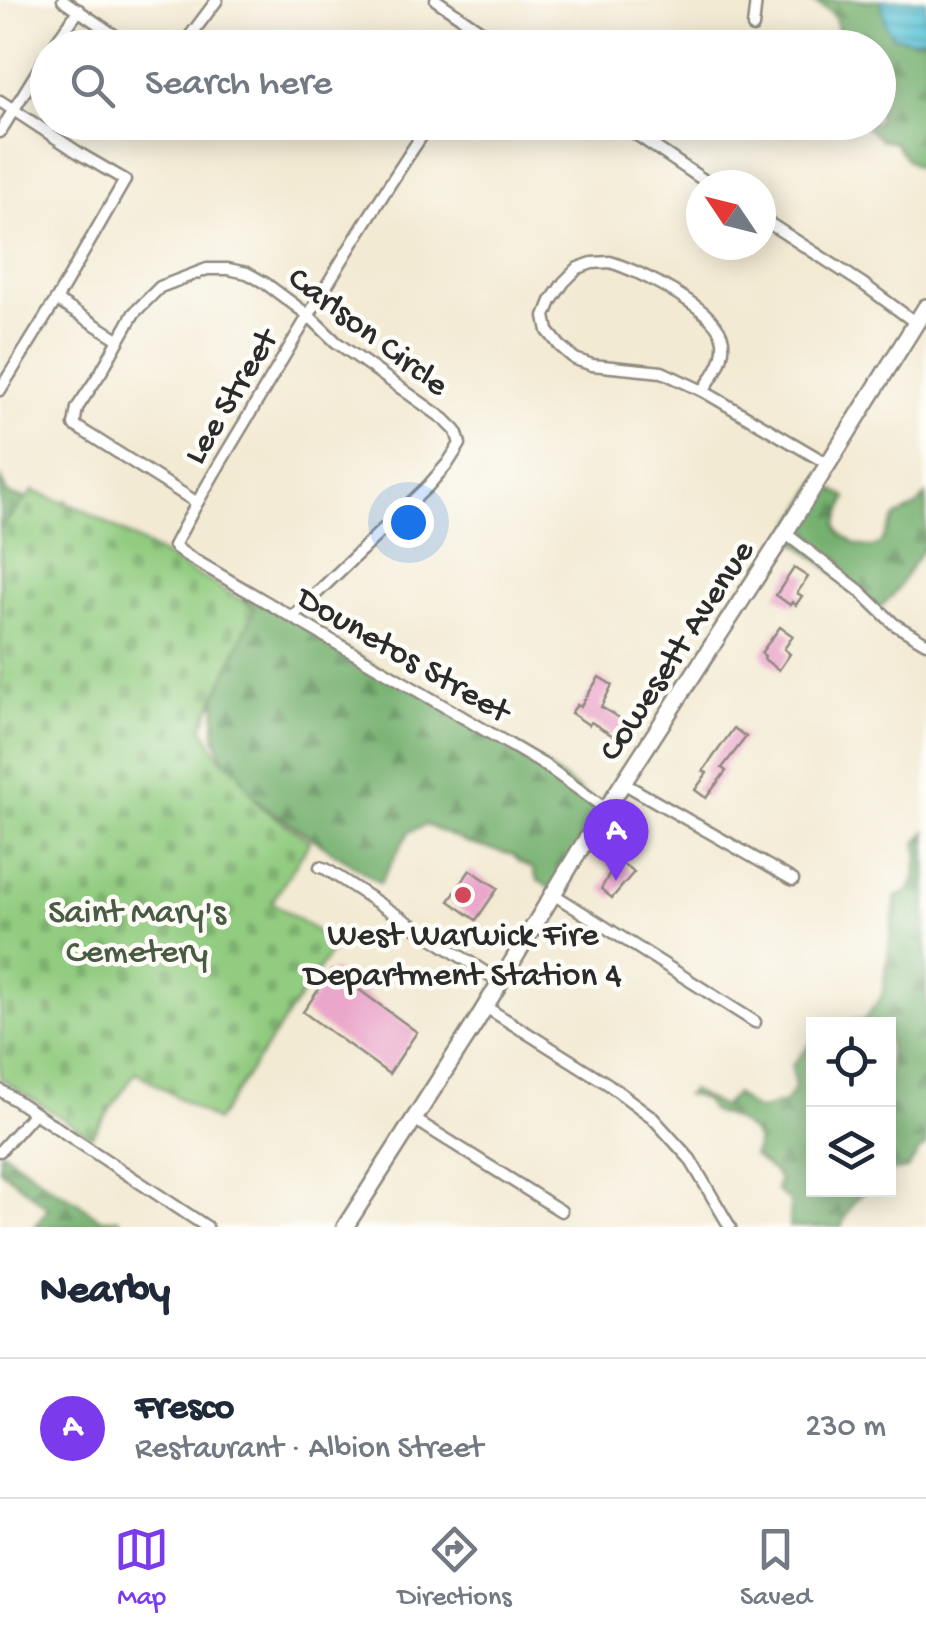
<!DOCTYPE html>
<meta charset="utf-8">
<style>
body{margin:0;font-family:"Gochi Hand",sans-serif;background:#f6f6f7;color:#1f2937}
.controls{position:absolute;right:30px;bottom:30px;display:grid;overflow:hidden;border-radius:0px;box-shadow:0 5px 25px #0003}
.controls button{width:90px;height:90px;display:grid;place-items:center;padding:0;border:0;border-bottom:2px solid #e0e1e3;background:#fff;color:#1f2937;font:50px sans-serif}
.compass{position:absolute;left:686px;top:170px;width:90px;height:90px;border-radius:50%;background:#fff;box-shadow:0 5px 25px #0003;rotate:305deg}
.you{position:absolute;left:408px;top:522px;width:35px;height:35px;margin:-25px;border:8px solid #fff;border-radius:50%;background:#1a73e8;box-shadow:0 0 0 15px #1a73e833}
.badge{display:grid;place-items:center;width:65px;height:65px;border-radius:50%;background:#7c3aed;color:#fff;font-size:32px;font-weight:700}
.pin{position:absolute;translate:-50% -82px;filter:drop-shadow(0 2px 5px #0008)}
.pin::after{content:'';position:absolute;top:52px;width:35px;height:30px;background:inherit;clip-path:polygon(0 0,100% 0,50% 100%)}
.list{margin:0;padding:0;list-style:none}
h2{display:flex;justify-content:space-between;align-items:center;height:130px;margin:0;padding:0 40px;font-size:42px}
h2 small{font-size:32px;font-weight:400;color:#747a83}
.list li{display:grid;grid-template-columns:65px 1fr auto;gap:30px;align-items:center;box-sizing:border-box;height:140px;padding:0 40px;border-top:2px solid #e0e1e3}
.list b{display:block;font-size:38px;white-space:nowrap}
.list p{margin:0;font-size:32px;white-space:nowrap;color:#747a83}
.list em{font-size:32px;font-style:normal;color:#747a83}
.icon{flex:none;width:55px;height:55px;fill:none;stroke:currentColor;stroke-width:2;stroke-linecap:round;stroke-linejoin:round}
.map{position:relative;flex:none;width:926px;height:1227px;overflow:hidden}
.search{position:absolute;background:#fff;box-shadow:0 5px 25px #0003;left:30px;right:30px;top:30px;height:110px;display:flex;align-items:center;gap:25px;box-sizing:border-box;padding:0 35px;border-radius:55px;color:#747a83;font-size:38px}
.sheet{height:270px;background:#fff}
nav{display:flex;justify-content:space-around;align-items:center;box-sizing:border-box;height:140px;border-top:2px solid #e0e1e3;background:#fff;font-size:28px;color:#747a83}
nav a{display:grid;justify-items:center;gap:5px}
nav .on{color:#7c3aed}
.map>svg:first-child{display:block}
.forest{fill:url(#forest-firs);stroke:#506e4c;stroke-width:2.5}
.cemetery{fill:url(#cemetery-stones);stroke:#5e7c56;stroke-width:2.5}
.water{fill:url(#water-rules);stroke:#427781;stroke-width:2.5}
.building{fill:#eba7cb}
.lines{fill:none;stroke-linecap:round;stroke-linejoin:round}
.minor-casing{stroke:#8f8a7f;stroke-width:15}
.primary-casing{stroke:#8f8a7f;stroke-width:20}
.minor{stroke:#fff;stroke-width:10}
.primary{stroke:#fff;stroke-width:15}
.poi-dot{fill:#d1495b;stroke:#fdfcf7;stroke-width:4}
.labels{text-anchor:middle;stroke-width:9;stroke-linejoin:round;paint-order:stroke}
.street-label{font-size:35px;fill:#2b2b2b;stroke:#fdfcf7}
.park-label{font-size:35px;fill:#4a5b44;stroke:#fdfcf7}
.poi-label{font-size:35px;fill:#2b2b2b;stroke:#fdfcf7}
</style>
<div class="map">
<svg width="926" height="1227" viewBox="0 0 926 1227">
<defs>
<pattern id="forest-firs" width="22" height="20" patternUnits="userSpaceOnUse" patternTransform="scale(2.5)"><rect width="22" height="20" fill="#75b06e"/><path d="M5 1l3.5 6h-7zM16 11l3.5 6h-7z" fill="#608f5b"/></pattern>
<pattern id="cemetery-stones" width="16" height="16" patternUnits="userSpaceOnUse" patternTransform="scale(2.5)"><rect width="16" height="16" fill="#92cc80"/><path d="M2 7V4a2 2 0 0 1 4 0v3zM10 15v-3a2 2 0 0 1 4 0v3z" fill="#7eaf6f"/></pattern>
<pattern id="water-rules" width="6" height="5" patternUnits="userSpaceOnUse" patternTransform="scale(2.5)"><rect width="6" height="5" fill="#5ac3d7"/><path d="M0 2.5h6" fill="none" stroke="#4b9faf"/></pattern>
</defs>
<rect width="100%" height="100%" fill="#fdfcf7"/>
<filter id="ink" filterUnits="userSpaceOnUse"><feTurbulence type="fractalNoise" baseFrequency=".01" numOctaves="2"/><feDisplacementMap in="SourceGraphic" scale="20" xChannelSelector="R" yChannelSelector="G"/><feConvolveMatrix kernelMatrix="1 2 1 2 8 2 1 2 1" color-interpolation-filters="sRGB"/></filter>
<filter id="wash" filterUnits="userSpaceOnUse"><feTurbulence type="fractalNoise" baseFrequency=".0048" numOctaves="4" result="noise"/><feDisplacementMap in="SourceGraphic" scale="40" xChannelSelector="R" yChannelSelector="G"/><feGaussianBlur stdDeviation="2.25" result="paint"/><feColorMatrix in="noise" values="0 0 0 0 0 0 0 0 0 0 0 0 0 0 0 0 0 1.4 0 .05"/><feComposite in="paint" operator="in"/></filter>
<g filter="url(#wash)">
<rect width="100%" height="100%" fill="#f3ead3"/>
<g class="forest">
<path d="M 809,0 L 881,0 L 886,25 L 910,40 L 926,37 L 926,173 L 907,160 L 895,143 L 882,140 L 861,123 L 878,122 L 878,48 L 859,47 L 838,35 C 839,14 827,8 809,0 Z"/>
<path d="M 0,476 L 7,493 L 13,496 L 32,499 L 50,508 L 66,501 L 54,518 L 0,610 Z"/>
<path d="M 818,481 L 847,497 L 837,525 L 840,533 L 855,544 L 872,548 L 880,544 L 895,517 L 917,506 L 926,495 L 925,546 L 893,595 L 879,608 L 786,535 Z"/>
<path d="M 249,593 L 542,763 L 607,811 L 557,894 L 537,879 L 533,869 L 520,862 L 513,855 L 467,843 L 426,825 L 410,831 L 380,883 L 267,808 L 242,787 L 223,758 L 215,736 L 216,678 L 224,634 Z"/>
<path d="M 926,831 L 926,1147 L 920,1150 L 907,1169 L 889,1172 L 888,1024 L 838,1024 L 840,1022 L 864,1020 L 882,996 L 896,897 C 911,892 914,886 916,871 C 917,860 921,856 916,845 Z"/>
<path d="M 812,1042 L 814,1190 L 866,1190 L 852,1204 L 841,1227 L 789,1227 L 791,1202 L 776,1190 L 779,1180 L 774,1172 L 753,1156 C 756,1150 759,1146 756,1139 C 750,1126 725,1114 712,1112 C 705,1099 701,1097 686,1095 L 691,1090 L 722,1107 L 735,1094 C 766,1119 752,1108 785,1103 L 795,1088 L 792,1066 Z"/>
<path d="M 1,1150 L 54,1189 L 75,1200 L 100,1219 L 119,1219 L 122,1227 L 35,1227 L 48,1208 L 0,1169 Z"/>
</g>
<path class="cemetery" d="M 33,491 L 84,510 L 255,608 L 202,727 L 221,759 L 238,772 L 260,806 L 310,841 L 272,902 L 336,944 L 216,1121 L 136,1072 L 91,1137 L 0,1078 L 0,530 Z"/>
<path class="water" d="M 881,0 L 926,0 L 926,37 L 910,40 L 892,36 L 886,25 Z"/>
<g id="blocks">
<g class="building">
<path d="M 794,568 L 808,577 L 797,593 L 802,596 L 796,605 L 792,602 L 790,605 L 776,595 Z"/>
<path d="M 780,627 L 793,636 L 784,649 L 790,654 L 779,670 L 764,659 L 765,656 L 761,653 Z"/>
<path d="M 599,677 L 612,685 L 601,707 L 636,728 L 626,744 L 591,722 L 589,725 L 571,713 L 577,705 L 580,707 Z"/>
<path d="M 734,728 L 746,737 L 722,768 L 726,771 L 706,798 L 695,790 L 707,773 L 703,771 Z"/>
<path d="M 608,854 L 634,872 L 612,898 L 601,889 L 612,869 L 604,862 Z"/>
<path d="M 470,870 L 498,888 L 476,920 L 449,901 Z"/>
<path d="M 332,970 L 417,1032 L 389,1074 L 303,1012 Z"/>
</g>
</g>
</g>
<g filter="url(#ink)">
<use href="#blocks" fill-opacity="0" stroke="#8f8a7f" stroke-width="2.5"/>
<g class="lines">
<g class="minor-casing">
<g id="minor">
<path d="M 63,0 L 133,48"/>
<path d="M 436,0 L 506,48"/>
<path d="M 753,27 L 756,0"/>
<path d="M 52,48 L 79,10"/>
<path d="M 181,48 L 217,0"/>
<path d="M 0,101 L 82,155 L 125,180 L 56,300 L 0,390"/>
<path d="M 431,122 C 369,213 314,306 258,400 C 229,449 199,496 174,546 L 186,555 L 546,766 L 606,809"/>
<path d="M 618,122 L 711,185"/>
<path d="M 0,132 L 48,54"/>
<path d="M 761,218 L 863,284 L 916,323"/>
<path d="M 610,262 C 639,271 719,309 723,341 C 725,361 713,375 703,391 L 662,372 L 592,365 L 575,359 L 560,346 L 548,331 L 545,316 L 551,301 L 564,282 L 578,268 L 592,263 Z"/>
<path d="M 56,300 L 118,339"/>
<path d="M 703,391 L 828,464"/>
<path d="M 196,502 L 74,425 L 77,408 L 101,372 L 134,313 L 160,287 L 207,269 L 228,269 L 247,273 L 265,283 L 308,315 L 336,342 L 444,419 L 456,431 L 460,444 L 448,463 L 428,486 L 292,617"/>
<path d="M 785,533 L 860,591 L 894,624 L 926,643"/>
<path d="M 623,783 L 793,880"/>
<path d="M 320,867 L 326,869 L 500,982"/>
<path d="M 553,894 L 755,1022"/>
<path d="M 484,1006 L 608,1084 L 652,1117 L 690,1159 L 730,1227"/>
<path d="M 0,1090 L 207,1227"/>
<path d="M 414,1119 L 561,1211"/>
<path d="M 0,1151 L 34,1113"/>
</g>
</g>
<g class="primary-casing">
<path id="primary" d="M 345,1227 L 476,1022 L 579,851 L 785,533 L 926,307"/>
</g>
<use href="#minor" class="minor"/>
<use href="#primary" class="primary"/>
</g>
</g>
<circle class="poi-dot" cx="463" cy="895" r="10"/>
<g class="labels">
<g class="street-label">
<text transform="translate(370 329) rotate(37)" y="12">Carlson Circle</text>
<text transform="translate(228 395) rotate(-59)" y="12">Lee Street</text>
<text transform="translate(674 649) rotate(-57)" y="12">Cowesett Avenue</text>
<text transform="translate(405 652) rotate(30)" y="12">Dounetos Street</text>
</g>
<g class="park-label">
<text x="137" y="921">Saint Mary's<tspan x="137" dy="40">Cemetery</tspan></text>
</g>
<g class="poi-label">
<text x="463" y="944">West Warwick Fire<tspan x="463" dy="40">Department Station 4</tspan></text>
</g>
</g>
</svg>
<div class="controls">
<button><svg class="icon" aria-label="locate" viewBox="0 0 24 24"><circle cx="12" cy="12" r="6"/><path d="M12 2v4M12 18v4M2 12h4M18 12h4"/></svg></button>
<button><svg class="icon" aria-label="layers" viewBox="0 0 24 24"><path d="M12 4l9 5-9 5-9-5zM3 14l9 5 9-5"/></svg></button>
</div>
<svg class="compass" viewBox="-18 -18 36 36"><path d="M0-13l5 13h-10z" fill="#e53935"/><path d="M0 13l5-13h-10z" fill="#747a83"/></svg>
<div class="you"></div>
<div class="pin badge" style="left:616px;top:881px">A</div>
<div class="search"><svg class="icon" aria-label="search" viewBox="0 0 24 24"><circle cx="10" cy="10" r="6"/><path d="M15 15l6 6"/></svg>Search here</div>
</div>
<section class="sheet">
<h2>Nearby<small></small></h2>
<ul class="list">
<li><span class="badge">A</span><div><b>Fresco</b><p>Restaurant · Albion Street</p></div><em>230 m</em></li>
</ul>
</section>
<nav>
<a class="on"><svg class="icon" aria-label="map" viewBox="0 0 24 24"><path d="M3 6l6-2 6 2 6-2v14l-6 2-6-2-6 2zM9 4v14M15 6v14"/></svg>Map</a>
<a><svg class="icon" aria-label="directions" viewBox="0 0 24 24"><path d="M12 3l9 9-9 9-9-9zM9 14v-3h6M13 9l2 2-2 2"/></svg>Directions</a>
<a><svg class="icon" aria-label="saved" viewBox="0 0 24 24"><path d="M7 4h10v16l-5-4-5 4z"/></svg>Saved</a>
</nav>
